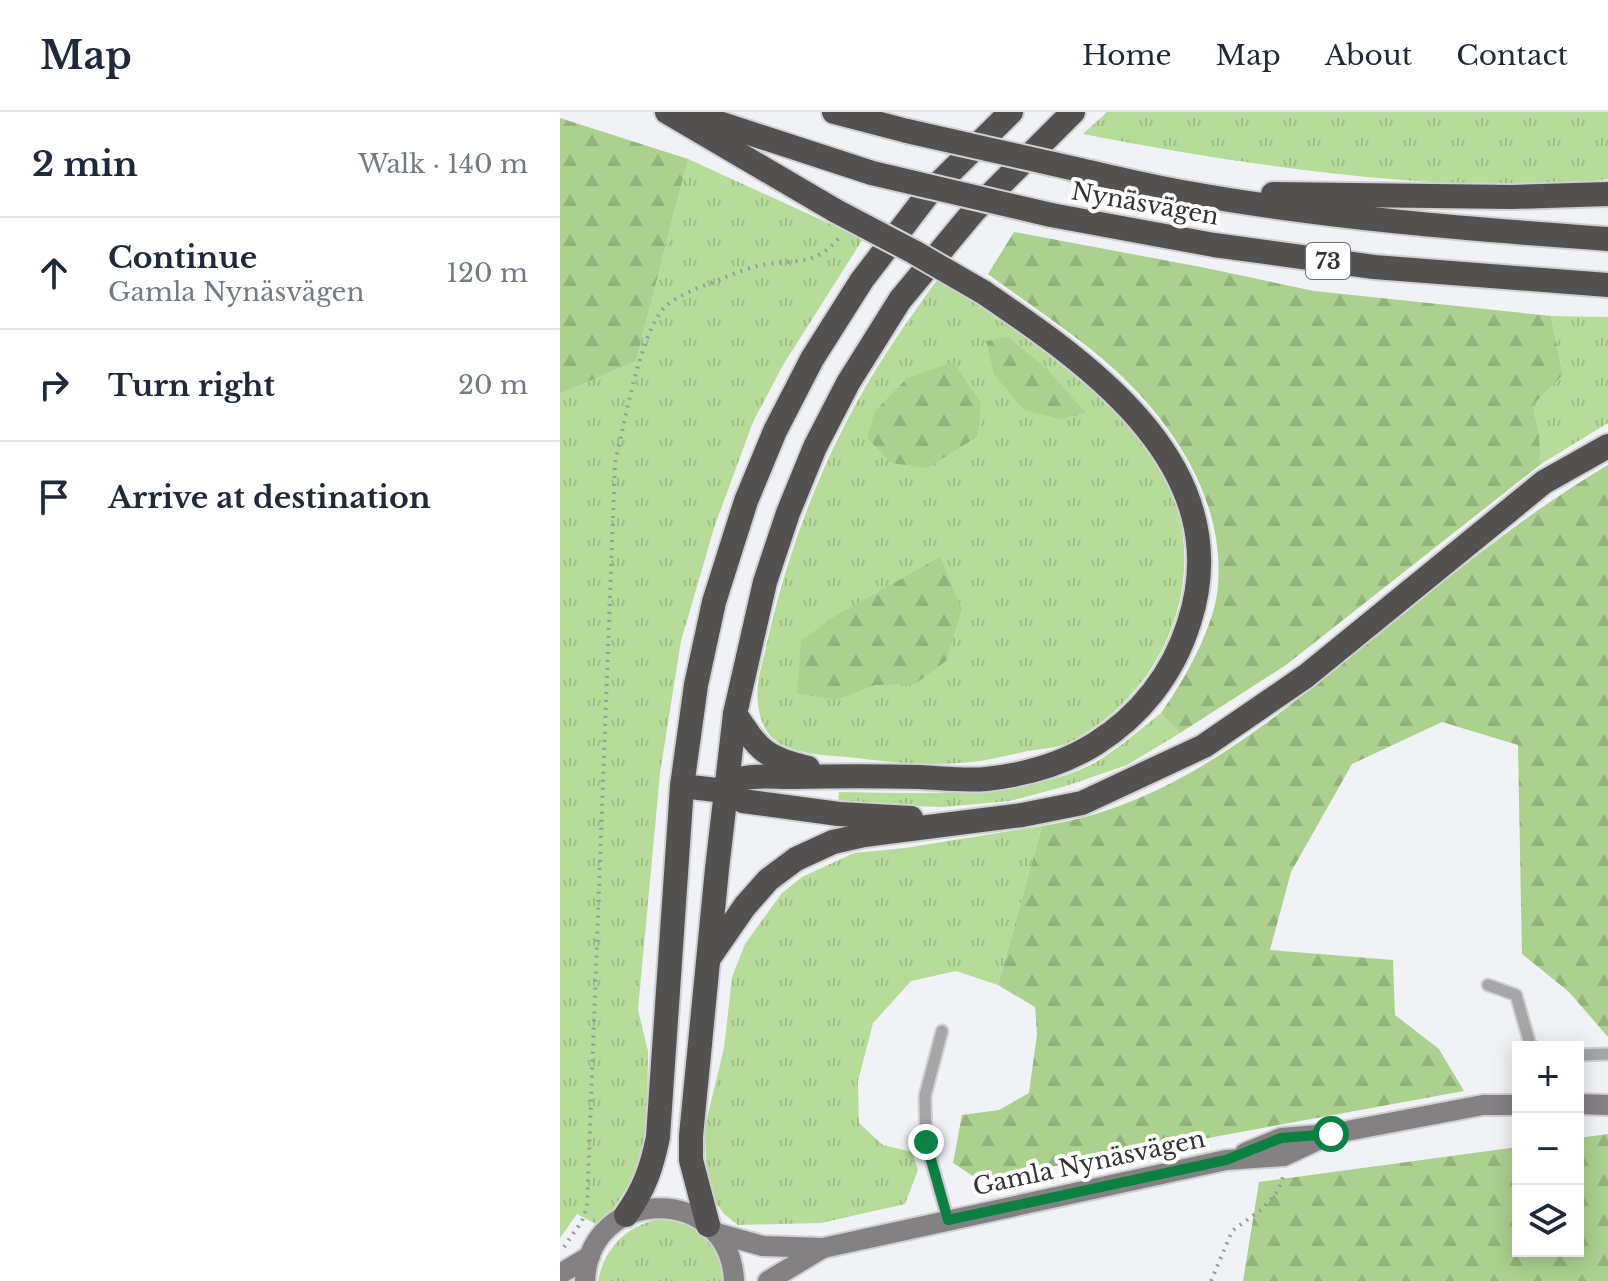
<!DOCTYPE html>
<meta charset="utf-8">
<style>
body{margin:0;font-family:"Libre Baskerville",serif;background:#f6f6f7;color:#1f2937}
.controls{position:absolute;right:24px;bottom:24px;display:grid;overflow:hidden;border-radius:0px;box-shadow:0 4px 20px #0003}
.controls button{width:72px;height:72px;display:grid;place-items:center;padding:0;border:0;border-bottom:2px solid #e0e1e3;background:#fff;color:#1f2937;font:40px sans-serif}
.stop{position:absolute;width:24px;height:24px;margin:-18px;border:6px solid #0b8043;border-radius:50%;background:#fff}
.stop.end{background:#0b8043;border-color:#fff;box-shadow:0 2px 8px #0008}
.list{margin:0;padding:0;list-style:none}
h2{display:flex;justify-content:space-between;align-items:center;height:104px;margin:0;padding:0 32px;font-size:34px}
h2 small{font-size:26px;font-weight:400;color:#747a83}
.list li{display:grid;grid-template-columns:52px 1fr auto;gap:24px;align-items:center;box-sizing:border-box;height:112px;padding:0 32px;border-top:2px solid #e0e1e3}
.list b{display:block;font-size:30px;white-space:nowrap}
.list p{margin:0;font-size:26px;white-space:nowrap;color:#747a83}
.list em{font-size:26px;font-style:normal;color:#747a83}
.icon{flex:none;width:44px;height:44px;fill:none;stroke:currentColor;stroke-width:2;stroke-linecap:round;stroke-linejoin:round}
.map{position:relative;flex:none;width:1048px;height:1169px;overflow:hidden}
header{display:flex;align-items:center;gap:48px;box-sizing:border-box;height:112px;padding:0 40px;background:#fff;border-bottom:2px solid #e0e1e3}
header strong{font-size:38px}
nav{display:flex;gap:44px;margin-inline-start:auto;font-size:28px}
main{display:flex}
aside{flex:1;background:#fff}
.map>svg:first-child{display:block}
.grass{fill:url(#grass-tufts)}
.forest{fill:url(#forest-firs)}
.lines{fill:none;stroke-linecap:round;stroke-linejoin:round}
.lane-casing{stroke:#ced0d2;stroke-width:15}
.secondary-casing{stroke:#ced0d2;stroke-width:24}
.highway-casing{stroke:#ced0d2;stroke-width:28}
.path{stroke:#999a9c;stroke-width:4;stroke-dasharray:2 6;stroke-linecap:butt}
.lane{stroke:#a7a6a6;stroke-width:11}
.secondary{stroke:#838181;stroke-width:20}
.highway{stroke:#545151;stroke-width:24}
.highway-bridge-casing{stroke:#ced0d2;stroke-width:28;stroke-linecap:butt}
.highway-bridge{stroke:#545151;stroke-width:24}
.route{stroke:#0b8043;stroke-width:10}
.labels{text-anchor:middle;stroke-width:8;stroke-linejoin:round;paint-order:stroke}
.shield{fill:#fff;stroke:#707071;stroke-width:2}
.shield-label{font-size:22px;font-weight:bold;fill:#333334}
.street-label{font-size:24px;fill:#333334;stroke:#fff}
</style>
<header>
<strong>Map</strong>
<nav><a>Home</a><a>Map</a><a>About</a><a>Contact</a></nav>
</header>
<main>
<aside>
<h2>2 min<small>Walk · 140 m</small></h2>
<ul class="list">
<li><svg class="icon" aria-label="ahead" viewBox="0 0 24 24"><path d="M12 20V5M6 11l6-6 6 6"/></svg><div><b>Continue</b><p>Gamla Nynäsvägen</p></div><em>120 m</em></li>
<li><svg class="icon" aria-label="right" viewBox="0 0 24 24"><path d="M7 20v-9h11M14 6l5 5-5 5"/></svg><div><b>Turn right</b></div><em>20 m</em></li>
<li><svg class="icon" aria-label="arrive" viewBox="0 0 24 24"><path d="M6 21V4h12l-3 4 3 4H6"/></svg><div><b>Arrive at destination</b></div></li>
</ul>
</aside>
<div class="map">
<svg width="1048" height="1169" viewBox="0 0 1048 1169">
<defs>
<pattern id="grass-tufts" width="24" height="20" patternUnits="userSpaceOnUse" patternTransform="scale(2)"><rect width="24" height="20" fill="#b7db99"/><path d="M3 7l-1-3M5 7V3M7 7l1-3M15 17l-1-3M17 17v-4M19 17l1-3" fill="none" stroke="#9ebc84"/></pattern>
<pattern id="forest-firs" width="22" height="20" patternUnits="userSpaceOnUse" patternTransform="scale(2)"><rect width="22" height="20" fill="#acd08d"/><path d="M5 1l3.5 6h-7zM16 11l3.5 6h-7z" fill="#94b37a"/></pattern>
</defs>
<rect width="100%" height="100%" fill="#f0f2f5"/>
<g class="grass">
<path d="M 547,0 L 1048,0 L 1048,67 C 974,78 904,73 830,67 C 726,58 625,42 523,22 Z"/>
<path d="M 128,47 L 303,127 L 223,253 L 193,310 L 155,413 L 121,529 L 100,661 L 78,898 L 88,939 L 87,1021 L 78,1059 L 53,1097 L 36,1112 L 17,1102 L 0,1126 L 0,282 L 76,249 Z"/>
<path d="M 380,164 C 447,206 543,272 589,337 C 661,438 617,575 510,630 C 498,636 481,637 468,639 C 449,643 430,648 412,650 C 375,654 333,651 297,646 C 271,643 226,644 209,622 C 199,610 196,588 198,573 C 199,560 204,545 207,531 C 225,449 256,364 297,290 C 321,246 351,204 380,164 Z"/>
<path d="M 991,204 L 1048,205 L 1048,311 L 981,352 L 979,322 L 973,293 L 1003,263 Z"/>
<path d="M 601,601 L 620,621 L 567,653 L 506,674 L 450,689 L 381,695 L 278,691 L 279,680 C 357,681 469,688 538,649 C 560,635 581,617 601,601 Z"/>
<path d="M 482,714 L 438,873 L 396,859 L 351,869 L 313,911 L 298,969 L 299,1011 L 323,1033 L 352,1040 L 358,1058 L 345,1092 L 261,1111 L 178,1113 L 164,1102 L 153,1087 L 146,1052 L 145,1014 L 164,936 L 172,865 L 185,832 L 221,782 L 242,765 L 294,741 L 345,736 Z"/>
<path d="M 110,1106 L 136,1114 L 158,1136 L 163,1169 L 38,1169 C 45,1132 73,1108 110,1106 Z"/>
</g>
<g class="forest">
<path d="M 0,6 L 128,47 L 76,249 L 0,282 Z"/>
<path d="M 454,120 L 641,155 L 754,179 L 991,204 L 1003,263 L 973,293 L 979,322 L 981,352 L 726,553 L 620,621 L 601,601 C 624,569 655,514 658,474 C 665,385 610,305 545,249 C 508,218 467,191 428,162 Z"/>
<path d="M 448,225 L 487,257 L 526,301 L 501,307 L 464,298 L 434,262 L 426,229 Z"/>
<path d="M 393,250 L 421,291 L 417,325 L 367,356 L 332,351 L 307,326 L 315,299 L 346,267 Z"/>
<path d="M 1048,353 L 1048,925 L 1009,880 L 962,842 L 958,633 L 882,610 L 792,652 L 731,760 L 710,838 L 833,848 L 835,903 L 879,937 L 904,979 L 419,1068 L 393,1051 L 402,1003 L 439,998 L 469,981 L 477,922 L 475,895 L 438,873 L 482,714 C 601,696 691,625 782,552 C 868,483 953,409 1048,353 Z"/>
<path d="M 380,445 L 402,497 L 386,549 L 355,572 L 315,573 L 276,588 L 237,581 L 241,529 L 275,504 Z"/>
<path d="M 1048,1022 L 1048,1169 L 683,1169 L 699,1070 L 958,1035 L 958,1139 L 1018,1139 L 1018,1026 Z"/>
</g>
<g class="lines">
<g class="lane-casing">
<g id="lane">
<path d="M 928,873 L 956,883 L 970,932 L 974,935"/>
<path d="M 382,919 L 365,984 L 366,1030 L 388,1108"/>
<path d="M 1018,943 L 1048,942"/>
</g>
</g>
<g class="secondary-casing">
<g id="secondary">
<path d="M 1018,992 L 1048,993"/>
<path d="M 685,1041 L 721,1026 L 771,1022 L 923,993 L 958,993"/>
<path d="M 156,1121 L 203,1134 L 263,1136 L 666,1048 L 724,1044 L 771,1022"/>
<path d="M 0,1162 L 30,1144"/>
<path d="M 25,1169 C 29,1072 170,1072 174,1169"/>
<path d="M 208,1169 L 263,1136"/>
</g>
</g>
<g class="highway-casing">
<g id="highway">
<path d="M 107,0 L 276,99"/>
<path d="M 125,0 L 312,61"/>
<path d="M 274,0 L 347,19"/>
<path d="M 520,58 C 556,66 592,75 628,81 C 767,106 908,117 1048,127"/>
<path d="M 713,82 L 952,85 L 1048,82"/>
<path d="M 491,103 L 654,133 L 814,155 L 1048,173"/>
<path d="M 175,602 C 199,638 205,646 248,656"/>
<path d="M 122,674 L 165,679 L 183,689 L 279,702 L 351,706"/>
<path d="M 165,679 C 171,673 176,667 185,666 C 200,663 217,665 233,665 C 275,664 317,664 360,665 C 381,666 405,669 426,667 C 463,663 503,652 535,632 C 580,604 613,562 629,511 C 679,357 534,255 423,180"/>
<path d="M 149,846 L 185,794 L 208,768 L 236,747 L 273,730 L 304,723 L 462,703 L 522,691 L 644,634 L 746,564 L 984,370 L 1048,334"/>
<path d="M 66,1103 C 84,1078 92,1055 98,1025 L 122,674 L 136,573 L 154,490 L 186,389 L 215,319 L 252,247 L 302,168 L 368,82 L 451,0"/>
<path d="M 148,1113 L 131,1048 L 131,1024 L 157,757 L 175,602 L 205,470 L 228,401 L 255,335 L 288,271 L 340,188 L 414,99 L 513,0"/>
</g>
</g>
<g class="path">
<path d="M 4,1135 L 22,1109 L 27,1095 L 55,351 C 64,315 80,218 106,194 C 121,181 143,174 161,167 C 176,161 192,154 207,152 C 239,148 257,152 279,126"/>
<path d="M 651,1169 L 672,1119 L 702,1097 L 718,1079 L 723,1065"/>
</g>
<use href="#lane" class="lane"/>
<use href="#secondary" class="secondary"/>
<use href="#highway" class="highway"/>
<g class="highway-bridge-casing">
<g id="highway-bridge">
<path d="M 347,19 L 520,58"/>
<path d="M 312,61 L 491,103"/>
<path d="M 276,99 L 354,140 L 423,180"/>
</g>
</g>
<use href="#highway-bridge" class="highway-bridge"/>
</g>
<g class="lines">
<path class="route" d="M 366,1030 L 388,1108 L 666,1048 L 721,1026 L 771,1022"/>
</g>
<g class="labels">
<rect class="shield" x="746" y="131" width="44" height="36" rx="6"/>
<g class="shield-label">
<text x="768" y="157">73</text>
</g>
<g class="street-label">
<text transform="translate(585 92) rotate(10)" y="8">Nynäsvägen</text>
<text transform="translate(529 1051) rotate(-12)" y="8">Gamla Nynäsvägen</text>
</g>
</g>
</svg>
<div class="controls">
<button>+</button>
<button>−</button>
<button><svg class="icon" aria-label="layers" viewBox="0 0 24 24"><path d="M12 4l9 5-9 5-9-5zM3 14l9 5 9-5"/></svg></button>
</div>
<div class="stop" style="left:771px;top:1022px"></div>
<div class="stop end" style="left:366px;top:1030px"></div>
</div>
</main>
